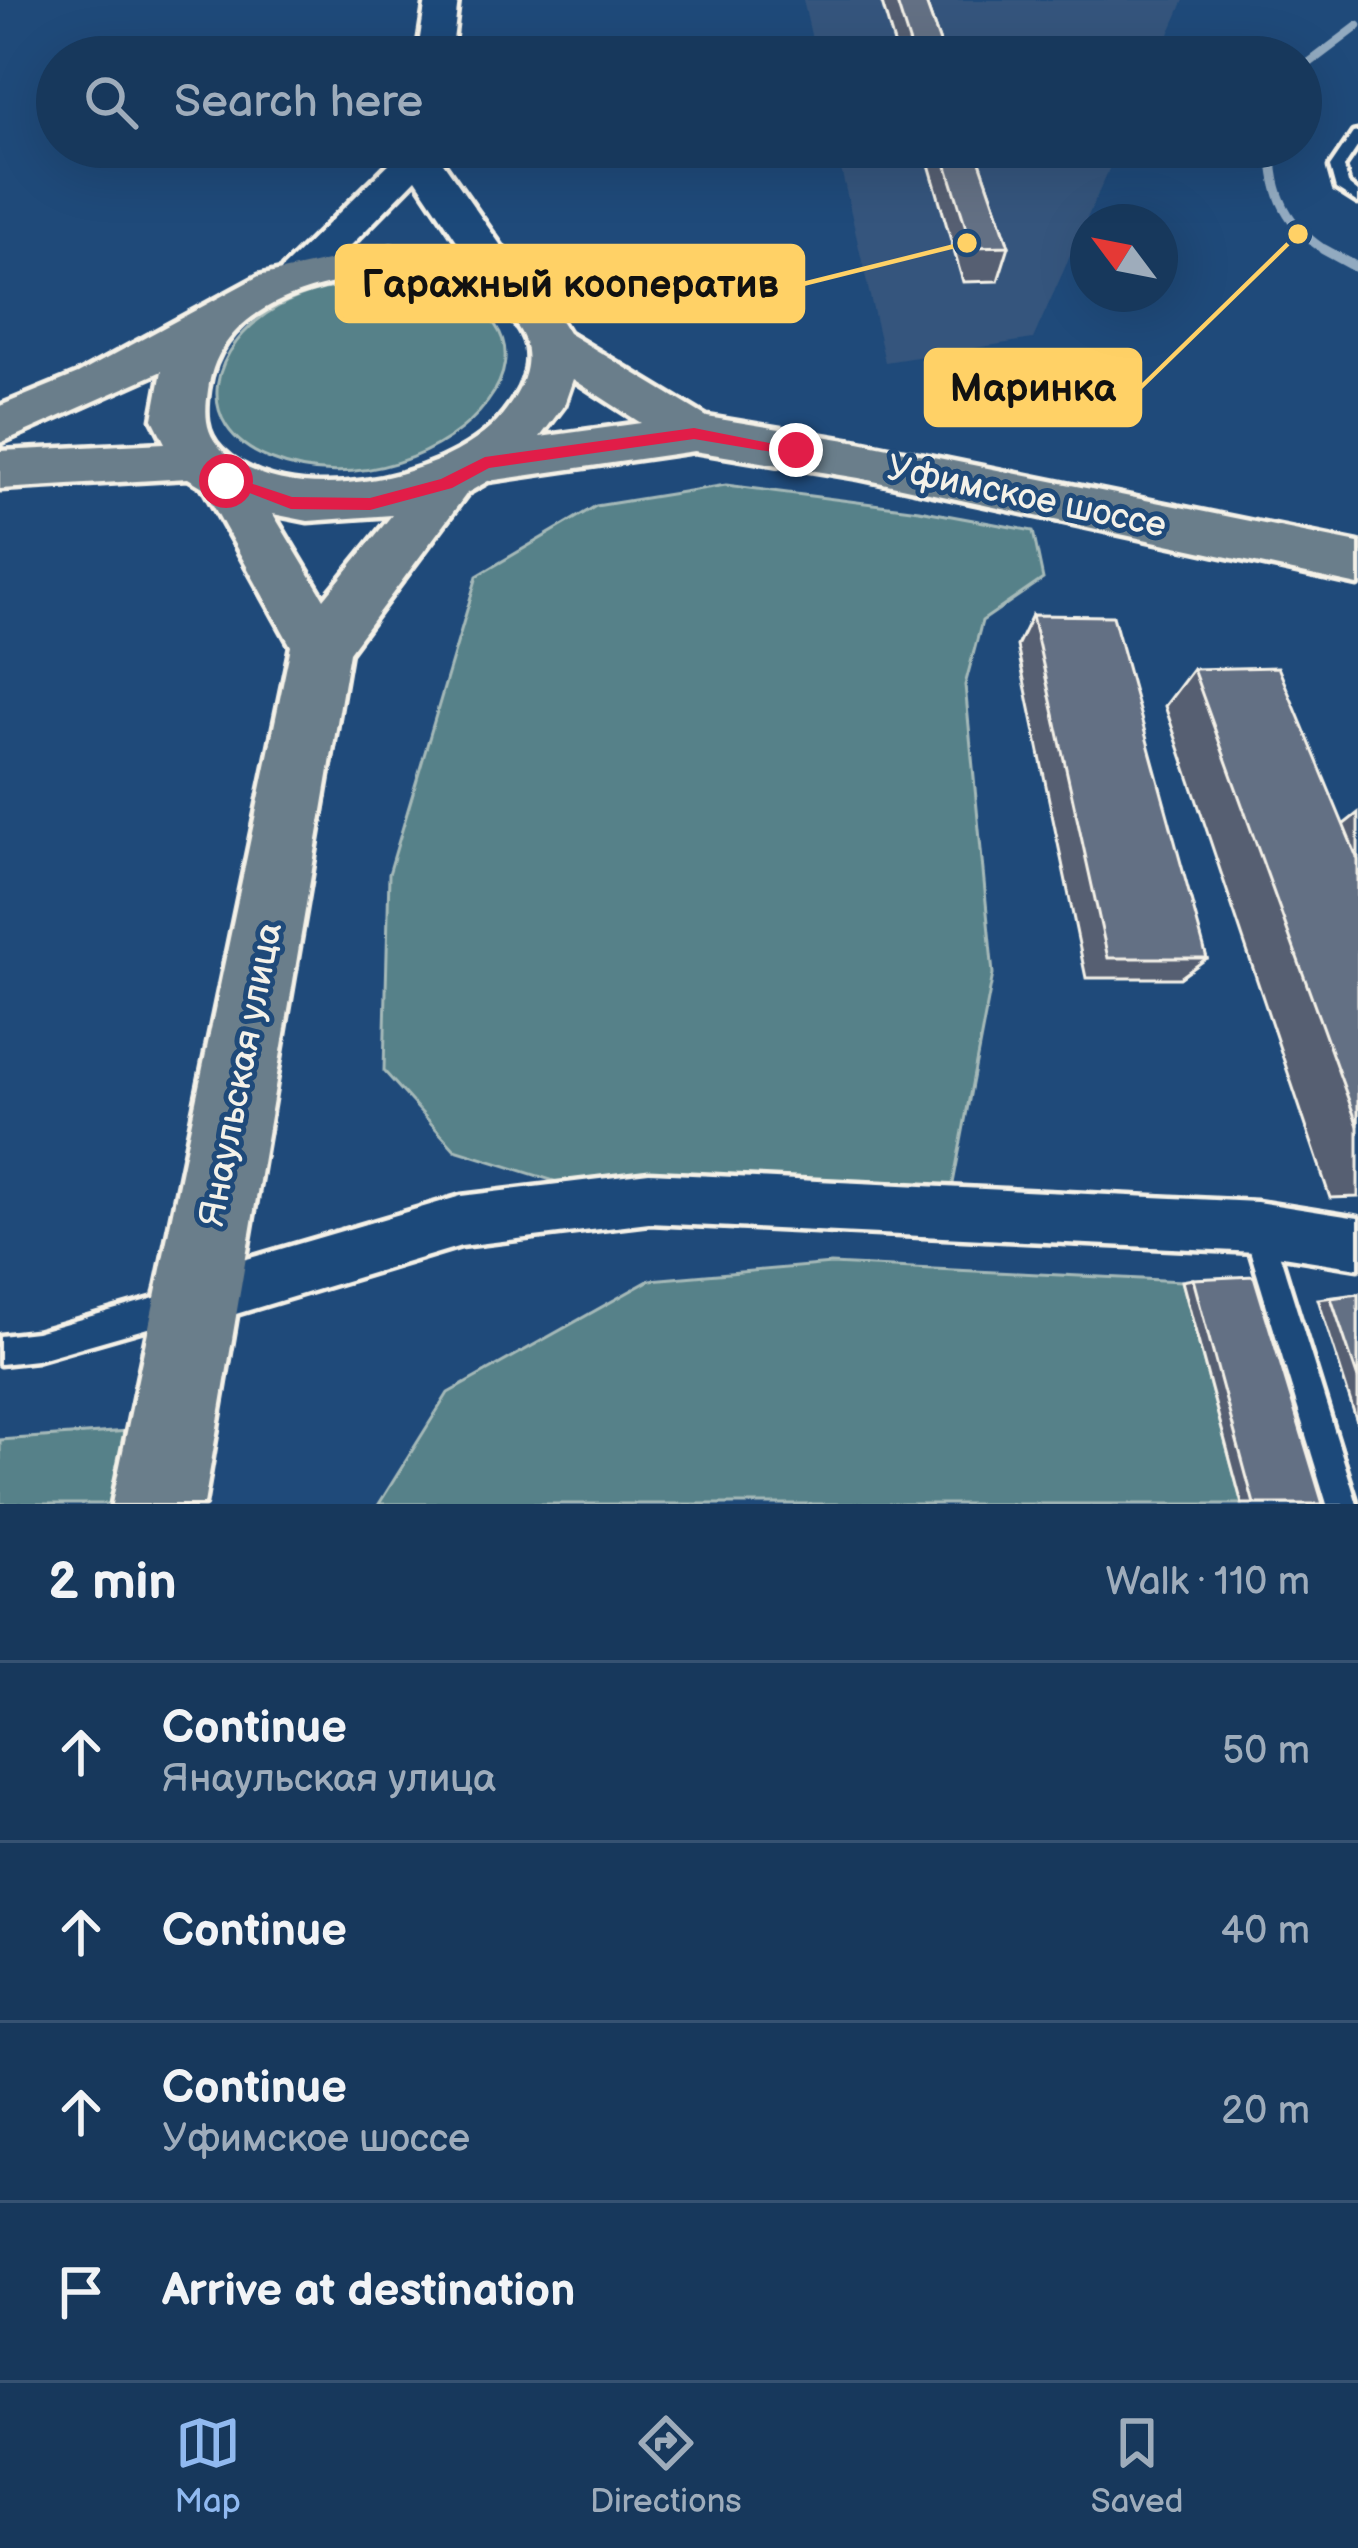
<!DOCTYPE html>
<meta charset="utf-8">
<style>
body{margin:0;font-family:"Balsamiq Sans",sans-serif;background:#203f62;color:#f1f3f6}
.compass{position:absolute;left:1070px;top:204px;width:108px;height:108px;border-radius:50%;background:#17385c;box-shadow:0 12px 48px #0002;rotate:302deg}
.stop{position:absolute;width:36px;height:36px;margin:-27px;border:9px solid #e11d48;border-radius:50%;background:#fff}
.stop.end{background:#e11d48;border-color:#fff;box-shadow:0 3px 12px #0008}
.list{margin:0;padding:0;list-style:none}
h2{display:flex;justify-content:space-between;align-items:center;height:156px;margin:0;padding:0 48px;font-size:51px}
h2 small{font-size:39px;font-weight:400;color:#9eacbb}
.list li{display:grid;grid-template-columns:78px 1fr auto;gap:36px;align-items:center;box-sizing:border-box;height:180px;padding:0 48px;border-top:3px solid #365272}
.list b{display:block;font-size:45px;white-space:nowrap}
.list p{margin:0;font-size:39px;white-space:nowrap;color:#9eacbb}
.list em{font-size:39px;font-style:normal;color:#9eacbb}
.icon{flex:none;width:66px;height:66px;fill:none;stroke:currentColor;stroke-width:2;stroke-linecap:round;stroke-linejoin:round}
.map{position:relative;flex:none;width:1358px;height:1504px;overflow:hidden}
.search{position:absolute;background:#17385c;box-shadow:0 12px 48px #0002;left:36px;right:36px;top:36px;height:132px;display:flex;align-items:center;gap:30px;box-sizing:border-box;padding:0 42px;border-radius:66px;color:#9eacbb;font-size:45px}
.sheet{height:876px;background:#17385c}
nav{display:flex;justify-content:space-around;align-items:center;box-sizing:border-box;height:168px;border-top:3px solid #365272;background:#17385c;font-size:33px;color:#9eacbb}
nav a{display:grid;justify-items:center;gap:6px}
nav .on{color:#90b9f0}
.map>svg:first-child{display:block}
.built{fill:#34557d}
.green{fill:#568189;stroke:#a5b9b8;stroke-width:3}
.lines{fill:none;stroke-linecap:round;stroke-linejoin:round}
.stream-far1{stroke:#92aac0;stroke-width:9}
.stream{stroke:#92aac0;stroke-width:10}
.service-casing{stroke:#f4f1e8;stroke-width:9}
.minor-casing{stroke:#f4f1e8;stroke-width:9}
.secondary-casing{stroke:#f4f1e8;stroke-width:9}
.primary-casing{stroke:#f4f1e8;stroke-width:9}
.service{fill:#1f4a7a;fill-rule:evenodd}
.minor{fill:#1f4a7a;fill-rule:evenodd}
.secondary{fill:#1f4a7a;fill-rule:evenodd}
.primary{fill:#6b7e8b;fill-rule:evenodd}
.wall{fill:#565f72;stroke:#f4f1e8;stroke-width:3}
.building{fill:#646f84;stroke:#f4f1e8;stroke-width:3}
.route{fill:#e11d48}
.labels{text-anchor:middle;stroke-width:10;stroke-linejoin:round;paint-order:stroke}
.street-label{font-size:36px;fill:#f4f1e8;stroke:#1f4a7a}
.leader{fill:none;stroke:#ffd166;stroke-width:4.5}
.callout-dot{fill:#ffd166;stroke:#1f4a7a;stroke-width:4.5}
.callout{fill:#ffd166;stroke:#ffd166;stroke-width:4.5}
.callout-label{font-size:39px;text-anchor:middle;font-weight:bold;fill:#111}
</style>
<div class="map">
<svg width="1358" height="1504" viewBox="0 0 1358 1504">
<rect width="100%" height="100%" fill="#1f4a7a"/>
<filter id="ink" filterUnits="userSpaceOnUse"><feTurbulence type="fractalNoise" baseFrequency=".00833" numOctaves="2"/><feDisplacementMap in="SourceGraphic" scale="24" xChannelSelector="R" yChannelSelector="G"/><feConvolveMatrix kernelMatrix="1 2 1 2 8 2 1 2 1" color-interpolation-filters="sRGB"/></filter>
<g filter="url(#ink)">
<g class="built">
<path d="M 803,0 L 1184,0 L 1159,57 L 816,57 Z"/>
<path d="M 836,147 L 1119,147 L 1033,339 L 885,362 Z"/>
</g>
<g class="green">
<path d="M 374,280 C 643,298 442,528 270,459 C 186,425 212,344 277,307 C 307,290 341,285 374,280 Z"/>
<path d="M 726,485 L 919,510 L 1033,531 L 1043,579 L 982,621 L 965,685 L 993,974 L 951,1194 L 570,1186 L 455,1150 L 384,1071 L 389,874 L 477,576 L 596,506 Z"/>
<path d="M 831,1264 L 1182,1281 L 1242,1504 L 379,1504 L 448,1393 L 650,1280 Z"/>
<path d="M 130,1431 L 116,1504 L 0,1504 L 0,1440 Z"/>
</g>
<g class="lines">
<g class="stream-far1">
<path d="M 1301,69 L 1358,26"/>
<path d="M 1272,147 C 1271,194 1287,227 1328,252"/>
</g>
<path class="stream" d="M 1323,249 L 1358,268"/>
<g class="service-casing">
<g id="service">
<path d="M 1358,132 L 1358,146 L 1344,167 L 1348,184 L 1358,192 L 1358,203 L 1336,189 L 1330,167 L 1353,133 Z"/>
<path d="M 1257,1213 L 1267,1217 L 1271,1227 L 1357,1504 L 1327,1504 L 1243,1227 L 1247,1217 Z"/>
<path d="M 179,1291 L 189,1295 L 193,1305 L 189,1315 L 179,1319 L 36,1360 L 0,1364 L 0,1336 L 36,1332 Z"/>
</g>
</g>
<g class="minor-casing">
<path id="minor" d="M 649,1173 L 1257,1202 L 1358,1218 L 1358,1268 L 1257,1252 L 649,1223 L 461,1246 L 196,1326 L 178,1318 L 170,1300 L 178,1282 L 196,1274 L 461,1196 Z"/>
</g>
<g class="secondary-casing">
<g id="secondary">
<path d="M 426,0 L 458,0 L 451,57 L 417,57 Z"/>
<path d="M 406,147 L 432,147 L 534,293 L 528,302 L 498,302 L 416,179 L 311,286 L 283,286 L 277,277 L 283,268 Z"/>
</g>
</g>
<g class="primary-casing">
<path id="primary" d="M 391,247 L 459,256 L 517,276 L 550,304 L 568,333 L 707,417 L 859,442 L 1358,543 L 1358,585 L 859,478 L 694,451 L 488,481 L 467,493 L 349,652 L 204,1504 L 112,1504 L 291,646 L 203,487 L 188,478 L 0,489 L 0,451 L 165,443 L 153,419 L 162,371 L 0,443 L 0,406 L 78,374 L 259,276 ZM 391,273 C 474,281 580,326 498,420 C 444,481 284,513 221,449 C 204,432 205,412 208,390 C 220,303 315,283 391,273 ZM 573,379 L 641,423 L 540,437 L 564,405 ZM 273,514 L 308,521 L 392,515 L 324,599 Z"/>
</g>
<use href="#service" class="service"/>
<use href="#minor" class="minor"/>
<use href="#secondary" class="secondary"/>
<use href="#primary" class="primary"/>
</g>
<g class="wall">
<path d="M 881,0 L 925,0 L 945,57 L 898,57 Z"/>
<path d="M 924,147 L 975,147 L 1009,246 L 998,281 L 963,282 Z"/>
<path d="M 1032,615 L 1207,958 L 1180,978 L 1086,978 L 1017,646 Z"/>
<path d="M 1193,669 L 1343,825 L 1358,813 L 1358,1197 L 1330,1198 L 1165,706 Z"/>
<path d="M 1193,1279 L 1323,1504 L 1242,1504 L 1182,1281 Z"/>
<path d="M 1358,1294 L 1358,1425 L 1318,1299 Z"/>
</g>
<g class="building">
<path d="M 896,0 L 925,0 L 945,57 L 914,57 Z"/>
<path d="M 941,147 L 975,147 L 1009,246 L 972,247 Z"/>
<path d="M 1032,615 L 1113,616 L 1207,958 L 1108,958 Z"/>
<path d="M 1278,667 L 1358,860 L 1358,1126 L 1193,669 Z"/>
<path d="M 1254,1276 L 1323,1504 L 1254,1504 L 1193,1279 Z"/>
<path d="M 1358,1294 L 1358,1379 L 1331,1298 Z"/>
</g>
</g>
<path class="route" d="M 694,428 L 804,450 L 796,456 L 694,439 L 489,468 L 452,488 L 370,510 L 291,509 L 218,481 L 226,475 L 292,497 L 370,498 L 441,479 L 485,457 Z"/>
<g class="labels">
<g class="street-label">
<text transform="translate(1027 495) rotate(12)" y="13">Уфимское шоссе</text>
<text transform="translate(239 1074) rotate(-79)" y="13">Янаульская улица</text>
</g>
</g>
<path class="leader" d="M967 243L803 284M1298 234L1140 388"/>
<g class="callout-dot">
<circle cx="967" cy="243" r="12"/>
<circle cx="1298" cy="234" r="12"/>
</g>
<g class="callout">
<rect x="337" y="246" width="466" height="75" rx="12"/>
<rect x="926" y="350" width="214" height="75" rx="12"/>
</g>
<g class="callout-label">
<text x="570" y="297">Гаражный кооператив</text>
<text x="1033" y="401">Маринка</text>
</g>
</svg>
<svg class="compass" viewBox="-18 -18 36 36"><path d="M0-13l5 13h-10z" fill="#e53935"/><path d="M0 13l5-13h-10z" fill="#9eacbb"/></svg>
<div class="stop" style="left:226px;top:481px"></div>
<div class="stop end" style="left:796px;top:450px"></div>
<div class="search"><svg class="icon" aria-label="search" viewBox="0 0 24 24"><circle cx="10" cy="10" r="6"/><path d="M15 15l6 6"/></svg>Search here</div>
</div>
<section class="sheet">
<h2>2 min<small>Walk · 110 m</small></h2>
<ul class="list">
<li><svg class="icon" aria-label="ahead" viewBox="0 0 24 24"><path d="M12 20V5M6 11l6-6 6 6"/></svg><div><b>Continue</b><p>Янаульская улица</p></div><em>50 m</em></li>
<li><svg class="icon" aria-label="ahead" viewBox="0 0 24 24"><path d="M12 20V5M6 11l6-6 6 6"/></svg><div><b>Continue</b></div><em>40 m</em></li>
<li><svg class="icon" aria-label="ahead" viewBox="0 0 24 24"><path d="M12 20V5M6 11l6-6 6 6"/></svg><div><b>Continue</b><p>Уфимское шоссе</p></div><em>20 m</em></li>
<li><svg class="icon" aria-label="arrive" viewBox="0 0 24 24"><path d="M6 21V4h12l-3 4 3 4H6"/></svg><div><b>Arrive at destination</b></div></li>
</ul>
</section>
<nav>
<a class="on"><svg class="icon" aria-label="map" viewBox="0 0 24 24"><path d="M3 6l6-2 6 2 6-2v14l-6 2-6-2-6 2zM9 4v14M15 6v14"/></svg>Map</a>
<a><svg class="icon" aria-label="directions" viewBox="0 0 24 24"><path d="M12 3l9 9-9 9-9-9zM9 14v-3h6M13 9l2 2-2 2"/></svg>Directions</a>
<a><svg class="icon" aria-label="saved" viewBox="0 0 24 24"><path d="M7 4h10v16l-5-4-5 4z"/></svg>Saved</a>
</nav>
